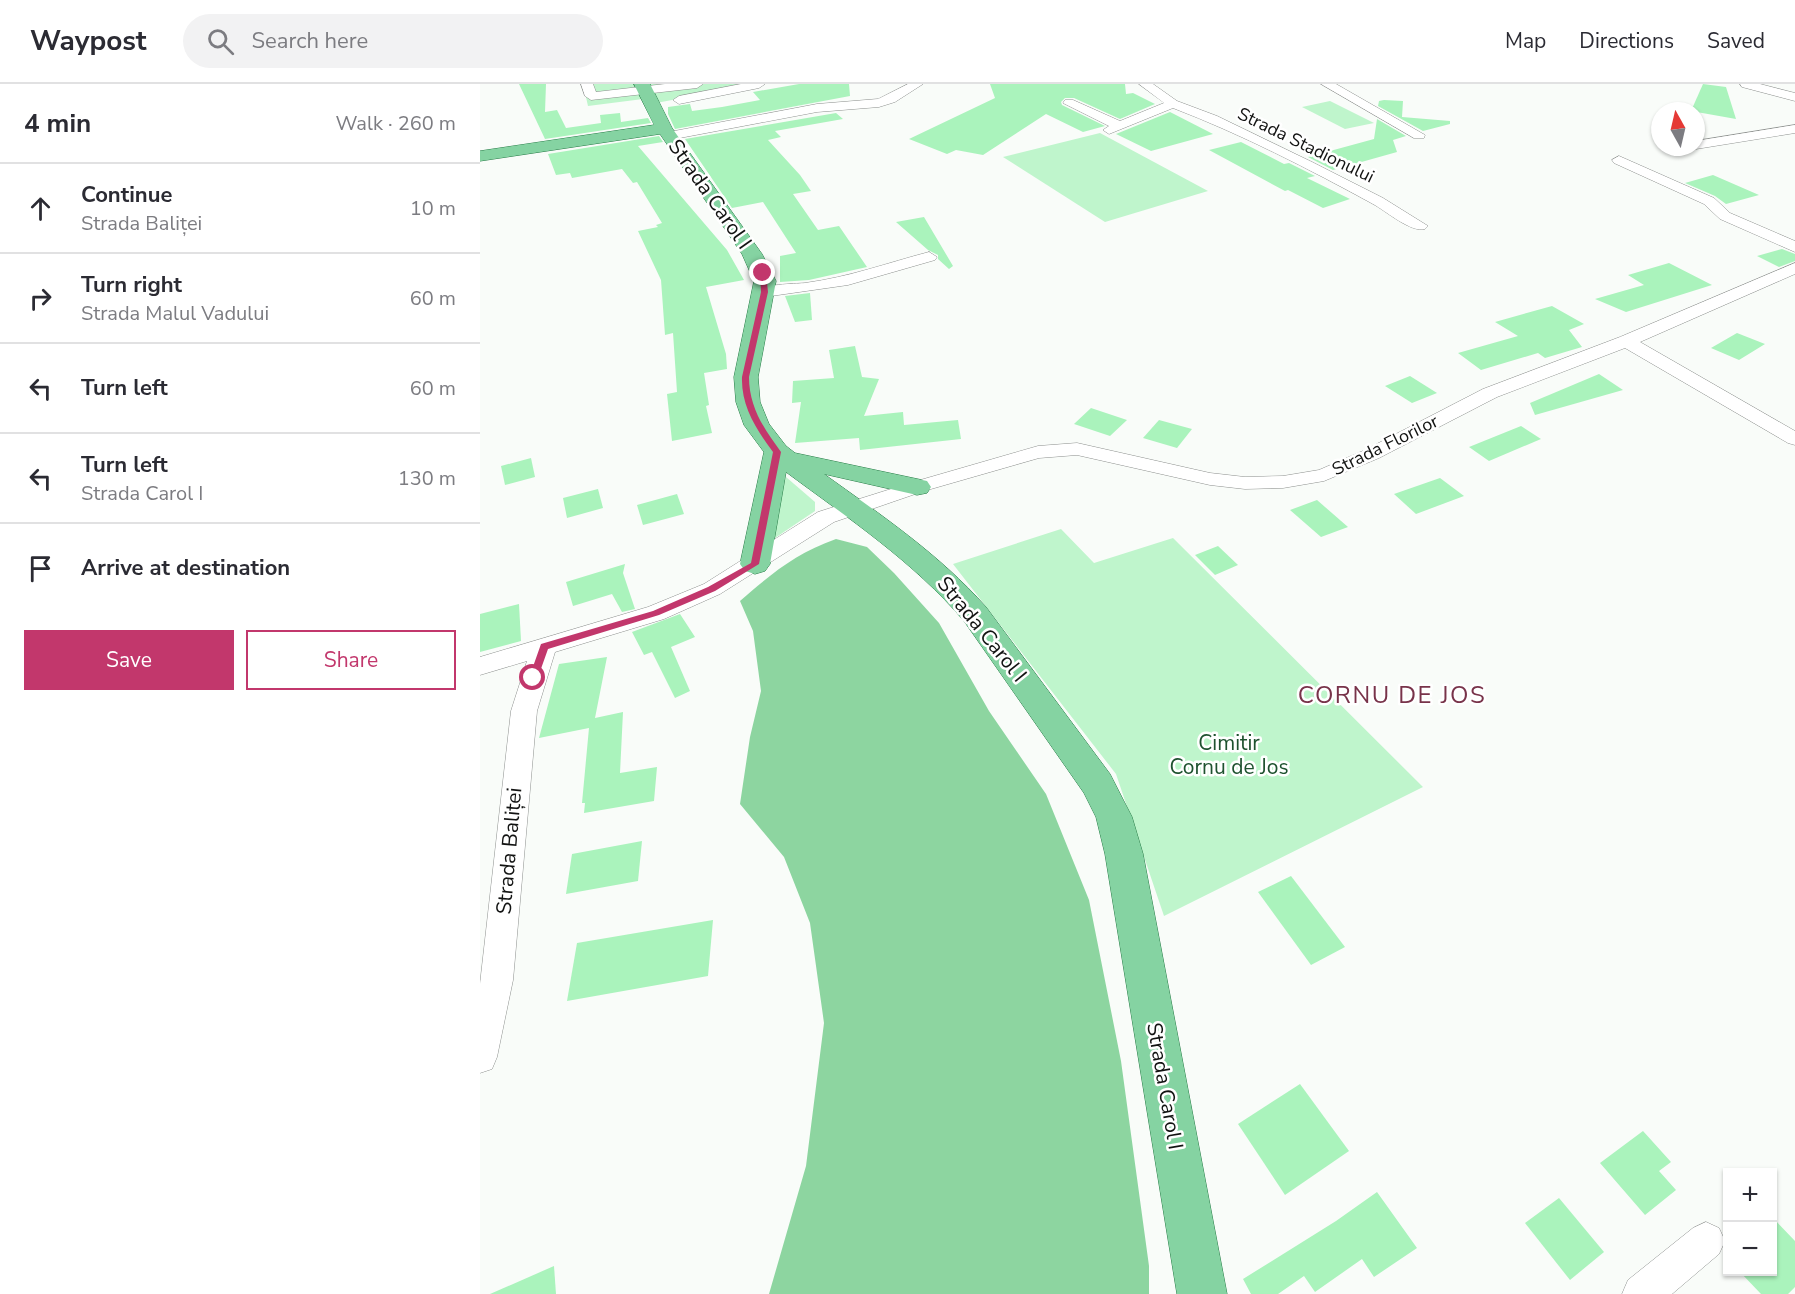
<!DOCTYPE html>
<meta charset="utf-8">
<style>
body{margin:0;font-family:"Nunito Sans",sans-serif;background:#f2f2f3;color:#2b2b33}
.controls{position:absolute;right:18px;bottom:18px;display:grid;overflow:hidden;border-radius:0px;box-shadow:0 2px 4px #0004}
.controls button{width:54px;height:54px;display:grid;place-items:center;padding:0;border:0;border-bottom:2px solid #e1e1e2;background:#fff;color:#2b2b33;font:30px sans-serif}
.compass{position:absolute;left:1171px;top:18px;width:54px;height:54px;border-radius:50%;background:#fff;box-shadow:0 2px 4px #0004;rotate:352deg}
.stop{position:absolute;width:18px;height:18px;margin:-14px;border:4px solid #c2376c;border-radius:50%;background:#fff}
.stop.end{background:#c2376c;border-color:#fff;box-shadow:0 2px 6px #0008}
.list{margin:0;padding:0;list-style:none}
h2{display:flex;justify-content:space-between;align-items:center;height:78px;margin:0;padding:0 24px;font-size:26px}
h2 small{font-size:20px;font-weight:400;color:#7c7c81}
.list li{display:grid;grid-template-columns:39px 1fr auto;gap:18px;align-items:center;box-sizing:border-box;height:90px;padding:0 24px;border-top:2px solid #e1e1e2}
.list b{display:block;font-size:22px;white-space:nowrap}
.list p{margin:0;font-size:20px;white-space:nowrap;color:#7c7c81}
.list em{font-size:20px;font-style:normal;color:#7c7c81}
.actions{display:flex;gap:12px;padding:18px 24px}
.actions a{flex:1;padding:14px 0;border:2px solid #c2376c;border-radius:0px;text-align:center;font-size:21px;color:#c2376c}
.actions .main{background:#c2376c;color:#fff}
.icon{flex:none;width:33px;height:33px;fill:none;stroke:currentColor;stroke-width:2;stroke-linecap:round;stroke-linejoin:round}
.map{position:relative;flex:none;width:1315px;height:1210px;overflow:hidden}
header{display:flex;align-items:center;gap:36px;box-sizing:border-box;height:84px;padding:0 30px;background:#fff;border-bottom:2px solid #e1e1e2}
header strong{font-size:28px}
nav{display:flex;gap:33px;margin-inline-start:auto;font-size:21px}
.search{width:420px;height:54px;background:#f2f2f3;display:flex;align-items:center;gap:15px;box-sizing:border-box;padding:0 21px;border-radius:33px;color:#7c7c81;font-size:22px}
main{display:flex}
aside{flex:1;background:#fff}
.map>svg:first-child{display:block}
.green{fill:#bff5cc}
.forest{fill:#8dd5a0}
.building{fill:#aaf3bc}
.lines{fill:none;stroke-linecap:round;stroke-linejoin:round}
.minor-casing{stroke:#8d908e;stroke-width:1}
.major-casing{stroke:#277c47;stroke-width:1}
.minor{fill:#fff;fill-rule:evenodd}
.major{fill:#85d3a2;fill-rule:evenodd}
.route{fill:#c2376c}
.labels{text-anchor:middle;stroke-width:5;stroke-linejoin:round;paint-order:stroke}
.far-street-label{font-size:18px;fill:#121312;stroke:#fff}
.street-label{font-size:21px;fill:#121312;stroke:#fff}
.park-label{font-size:21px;fill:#1e522f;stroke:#fff}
.quarter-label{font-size:24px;letter-spacing:1.5px;fill:#78334a;stroke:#fff}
</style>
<header>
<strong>Waypost</strong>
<div class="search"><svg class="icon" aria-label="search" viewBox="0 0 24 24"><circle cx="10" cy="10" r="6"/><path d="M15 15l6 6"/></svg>Search here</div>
<nav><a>Map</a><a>Directions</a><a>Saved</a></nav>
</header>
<main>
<aside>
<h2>4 min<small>Walk · 260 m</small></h2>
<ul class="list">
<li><svg class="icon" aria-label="ahead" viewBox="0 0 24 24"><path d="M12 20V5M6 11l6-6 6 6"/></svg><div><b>Continue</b><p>Strada Baliței</p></div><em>10 m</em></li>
<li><svg class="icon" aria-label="right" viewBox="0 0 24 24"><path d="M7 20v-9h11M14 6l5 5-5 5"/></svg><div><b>Turn right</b><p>Strada Malul Vadului</p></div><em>60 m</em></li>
<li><svg class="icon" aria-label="left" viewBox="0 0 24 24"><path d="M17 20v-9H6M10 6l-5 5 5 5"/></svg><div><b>Turn left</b></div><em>60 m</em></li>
<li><svg class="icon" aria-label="left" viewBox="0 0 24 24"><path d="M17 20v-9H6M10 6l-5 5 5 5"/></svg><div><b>Turn left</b><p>Strada Carol I</p></div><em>130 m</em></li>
<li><svg class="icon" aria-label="arrive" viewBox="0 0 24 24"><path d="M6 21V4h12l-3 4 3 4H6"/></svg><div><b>Arrive at destination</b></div></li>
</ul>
<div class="actions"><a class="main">Save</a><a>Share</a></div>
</aside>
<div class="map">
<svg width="1315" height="1210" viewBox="0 0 1315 1210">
<rect width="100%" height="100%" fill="#f9fcf9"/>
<g class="green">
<path d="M 103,0 L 157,0 L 163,15 L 108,22 Z"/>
<path d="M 169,0 L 271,0 L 273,1 L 176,19 Z"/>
<path d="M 850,17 L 894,39 L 865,45 L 822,23 Z"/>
<path d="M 620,49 L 728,107 L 625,138 L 523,73 Z"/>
<path d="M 306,393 L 335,418 L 335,427 L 289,458 Z"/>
<path d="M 581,445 L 614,479 L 693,454 L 943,703 L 684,832 L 636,690 L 473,480 Z"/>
</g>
<path class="forest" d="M 356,455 L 387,463 L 414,489 L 459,539 L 509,627 L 566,710 L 609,816 L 641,977 L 669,1182 L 669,1210 L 289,1210 L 326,1082 L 344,939 L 330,839 L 304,773 L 260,720 L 270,653 L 281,607 L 273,547 L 260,517 C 291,490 316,469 356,455 Z"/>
<g class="building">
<path d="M 39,0 L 66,0 L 65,28 L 77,26 L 86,44 L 121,39 L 120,31 L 140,29 L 141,38 L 168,34 L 171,39 L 65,55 Z"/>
<path d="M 319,0 L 369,0 L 370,12 L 195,45 L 188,30 L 188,23 L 210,20 L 212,27 L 242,23 L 280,16 L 273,8 Z"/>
<path d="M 510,0 L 645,0 L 646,10 L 653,9 L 675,20 L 640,35 L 594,14 L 585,14 L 581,18 L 582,21 L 625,42 L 603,48 L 566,30 L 503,71 L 476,66 L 467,70 L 429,55 L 515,14 Z"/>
<path d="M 1223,0 L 1246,3 L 1256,35 L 1211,27 Z"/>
<path d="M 904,16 L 923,17 L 922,33 L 970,37 L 970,40 L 943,47 L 898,22 L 899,17 Z"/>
<path d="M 690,28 L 733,50 L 671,67 L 636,50 Z"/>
<path d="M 356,29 L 363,35 L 295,47 L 301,53 L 288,56 L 320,91 L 331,107 L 313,110 L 338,146 L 359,142 L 387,183 L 329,196 L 300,198 L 300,172 L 316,169 L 283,118 L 252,124 L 205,55 Z"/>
<path d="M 897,35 L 926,52 L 913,56 L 917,68 L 853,86 L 828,73 L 894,55 Z"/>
<path d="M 179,52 L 183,58 L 158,62 L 247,166 L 264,196 L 226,203 L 246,270 L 247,285 L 224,289 L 229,321 L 226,322 L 232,349 L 192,357 L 187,310 L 197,308 L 193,249 L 185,251 L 181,196 L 158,147 L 178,143 L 176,141 L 182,139 L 157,98 L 153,99 L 142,85 L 92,94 L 90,89 L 76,91 L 68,70 Z"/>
<path d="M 761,58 L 804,80 L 809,79 L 835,92 L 827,94 L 870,115 L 843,124 L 808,106 L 805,107 L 729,66 Z"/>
<path d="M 1233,91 L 1279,111 L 1246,120 L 1235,112 L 1205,99 Z"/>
<path d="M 444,133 L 473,182 L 469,185 L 458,175 L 458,171 L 448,166 L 416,138 Z"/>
<path d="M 1302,165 L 1315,170 L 1315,177 L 1299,183 L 1277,172 Z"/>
<path d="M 1189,179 L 1232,201 L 1146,228 L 1115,215 L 1164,201 L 1148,191 Z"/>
<path d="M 330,209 L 332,236 L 315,238 L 305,212 Z"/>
<path d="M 1072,222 L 1104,240 L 1089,246 L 1102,263 L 1065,274 L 1058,269 L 1001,286 L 978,269 L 1038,252 L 1015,238 Z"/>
<path d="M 1257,249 L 1285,260 L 1259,276 L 1231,264 Z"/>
<path d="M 375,262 L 382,293 L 399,295 L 384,332 L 423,328 L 424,341 L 478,336 L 481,355 L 380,366 L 379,354 L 315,359 L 321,318 L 312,319 L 313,297 L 354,294 L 349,266 Z"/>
<path d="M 1119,290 L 1143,306 L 1055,331 L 1050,319 Z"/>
<path d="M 930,292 L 957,309 L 932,319 L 905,302 Z"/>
<path d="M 611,324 L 647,336 L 630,352 L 594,340 Z"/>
<path d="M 679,336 L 712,345 L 697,364 L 663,354 Z"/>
<path d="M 1041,342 L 1061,355 L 1009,377 L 989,363 Z"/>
<path d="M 51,374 L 55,393 L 25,401 L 21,382 Z"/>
<path d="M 960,394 L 984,412 L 936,430 L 914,410 Z"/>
<path d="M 118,405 L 123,424 L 87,434 L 83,414 Z"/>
<path d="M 197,410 L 204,430 L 163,441 L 157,421 Z"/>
<path d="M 837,416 L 868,443 L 841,453 L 810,426 Z"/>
<path d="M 738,462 L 758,481 L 735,491 L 715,471 Z"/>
<path d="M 145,480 L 143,489 L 155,525 L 142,528 L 132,510 L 93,522 L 86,498 Z"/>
<path d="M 39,520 L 41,557 L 0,568 L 0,530 Z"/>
<path d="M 200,530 L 215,553 L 191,563 L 210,607 L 195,614 L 172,568 L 164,571 L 152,548 Z"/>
<path d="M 127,573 L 115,634 L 143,628 L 140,689 L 177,683 L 174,717 L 104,729 L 105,719 L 102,719 L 109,644 L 59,654 L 79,580 Z"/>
<path d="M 162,757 L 158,797 L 86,810 L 92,770 Z"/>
<path d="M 811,792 L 865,863 L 831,881 L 778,808 Z"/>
<path d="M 233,836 L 228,892 L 87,917 L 97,859 Z"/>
<path d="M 820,1000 L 869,1067 L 805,1111 L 758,1040 Z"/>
<path d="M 1163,1047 L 1191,1078 L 1179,1087 L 1196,1106 L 1165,1131 L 1120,1079 Z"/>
<path d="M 897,1108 L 937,1164 L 894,1193 L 882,1175 L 835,1208 L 824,1192 L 798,1210 L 771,1210 L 763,1195 L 856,1137 Z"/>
<path d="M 1079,1114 L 1124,1168 L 1090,1196 L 1045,1139 Z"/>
<path d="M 1293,1134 L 1315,1157 L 1315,1203 L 1308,1210 L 1281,1210 L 1260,1188 L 1293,1188 Z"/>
<path d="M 74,1182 L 76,1210 L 10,1210 Z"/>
</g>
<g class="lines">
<g class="minor-casing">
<g id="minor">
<path d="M 101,0 L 113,0 L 116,8 L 185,0 L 223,0 L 217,4 L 111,16 L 105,12 Z"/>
<path d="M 261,0 L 285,0 L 279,4 L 199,20 L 193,16 L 199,12 Z"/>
<path d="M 428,0 L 443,0 L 415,18 L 399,23 L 337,28 L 189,56 L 182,52 L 189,48 L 337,20 L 398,15 Z"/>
<path d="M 659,0 L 673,0 L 697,17 L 737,32 L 832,78 L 903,114 L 948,142 L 945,145 C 931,149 906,127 893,120 C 829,85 761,50 693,24 L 629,50 L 623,46 L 629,42 L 583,19 L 585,16 L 593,16 L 640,37 L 684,19 Z"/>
<path d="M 841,0 L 856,0 L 945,51 L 944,54 L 934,54 Z"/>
<path d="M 1260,0 L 1280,0 L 1315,9 L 1315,17 L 1262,3 Z"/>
<path d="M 1315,41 L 1315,49 L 1216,65 L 1211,63 L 1216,63 L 1216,57 Z"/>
<path d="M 1139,72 L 1234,114 L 1250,129 L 1315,157 L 1315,168 L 1240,135 L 1224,120 L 1134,79 L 1132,76 Z"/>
<path d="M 449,168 L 457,173 L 455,176 L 368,201 L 284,213 L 276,208 C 282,200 314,200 325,199 C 370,193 407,179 449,168 Z"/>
<path d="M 1315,179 L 1315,190 L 1160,258 L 1315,347 L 1315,361 L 1308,359 L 1145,264 L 1017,313 L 899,374 L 844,397 L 803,404 L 765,405 L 730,401 L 597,371 L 559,374 L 444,407 L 354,438 L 240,510 L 184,535 L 75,568 L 57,627 L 33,896 L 17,973 L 12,985 L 0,989 L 0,900 L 31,627 L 47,577 L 0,591 L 0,573 L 168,523 L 224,500 L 338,428 L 430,399 L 558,362 L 597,359 L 730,389 L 765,393 L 803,392 L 839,386 L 885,366 L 1003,305 L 1140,253 Z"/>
<path d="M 1226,1138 L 1239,1144 L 1245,1157 L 1239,1170 L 1192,1210 L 1142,1210 L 1148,1196 L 1213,1144 Z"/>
</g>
</g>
<g class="major-casing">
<path id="major" d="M 154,0 L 170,0 L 192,44 L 282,170 L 296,197 L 278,293 L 280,318 L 289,340 L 306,362 L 315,369 L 447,397 L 451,403 L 447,409 L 437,411 L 344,390 C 401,431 459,470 506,523 L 630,690 L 652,733 L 663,770 L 747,1210 L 697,1210 L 625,770 L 616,733 L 604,709 L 484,537 C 434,478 368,434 306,388 L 290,480 L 285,487 L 275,490 L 265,487 L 260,480 L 284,368 L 264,341 L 256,318 L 254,293 L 274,197 L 262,170 L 180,50 L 0,77 L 0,67 L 174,41 Z"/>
</g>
<use href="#minor" class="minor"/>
<use href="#major" class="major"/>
</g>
<path class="route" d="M 283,187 L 286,189 L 288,208 L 269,293 C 269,323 284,345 301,368 L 279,480 L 235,507 L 179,531 L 68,565 L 57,596 L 50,596 L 49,594 L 61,560 L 173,527 L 228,503 L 271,479 L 293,368 C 276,345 261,322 262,293 L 281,208 L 280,189 Z"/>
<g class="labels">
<g class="far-street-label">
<text transform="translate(826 61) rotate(26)" y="6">Strada Stadionului</text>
<text transform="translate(905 361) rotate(-26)" y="6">Strada Florilor</text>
</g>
<g class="street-label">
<text transform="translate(230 110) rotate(55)" y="7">Strada Carol I</text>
<text transform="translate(502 545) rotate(51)" y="7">Strada Carol I</text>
<text transform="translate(29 767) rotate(-85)" y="7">Strada Baliței</text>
<text transform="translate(685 1002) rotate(80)" y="7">Strada Carol I</text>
</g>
<g class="park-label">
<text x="749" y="666">Cimitir<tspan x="749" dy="24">Cornu de Jos</tspan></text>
</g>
<g class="quarter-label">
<text x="912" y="619">CORNU DE JOS</text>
</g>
</g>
</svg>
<div class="controls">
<button>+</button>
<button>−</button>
</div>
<svg class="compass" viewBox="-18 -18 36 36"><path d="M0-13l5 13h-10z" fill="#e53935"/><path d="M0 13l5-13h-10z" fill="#7c7c81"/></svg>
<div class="stop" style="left:53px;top:594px"></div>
<div class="stop end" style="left:283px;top:189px"></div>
</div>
</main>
